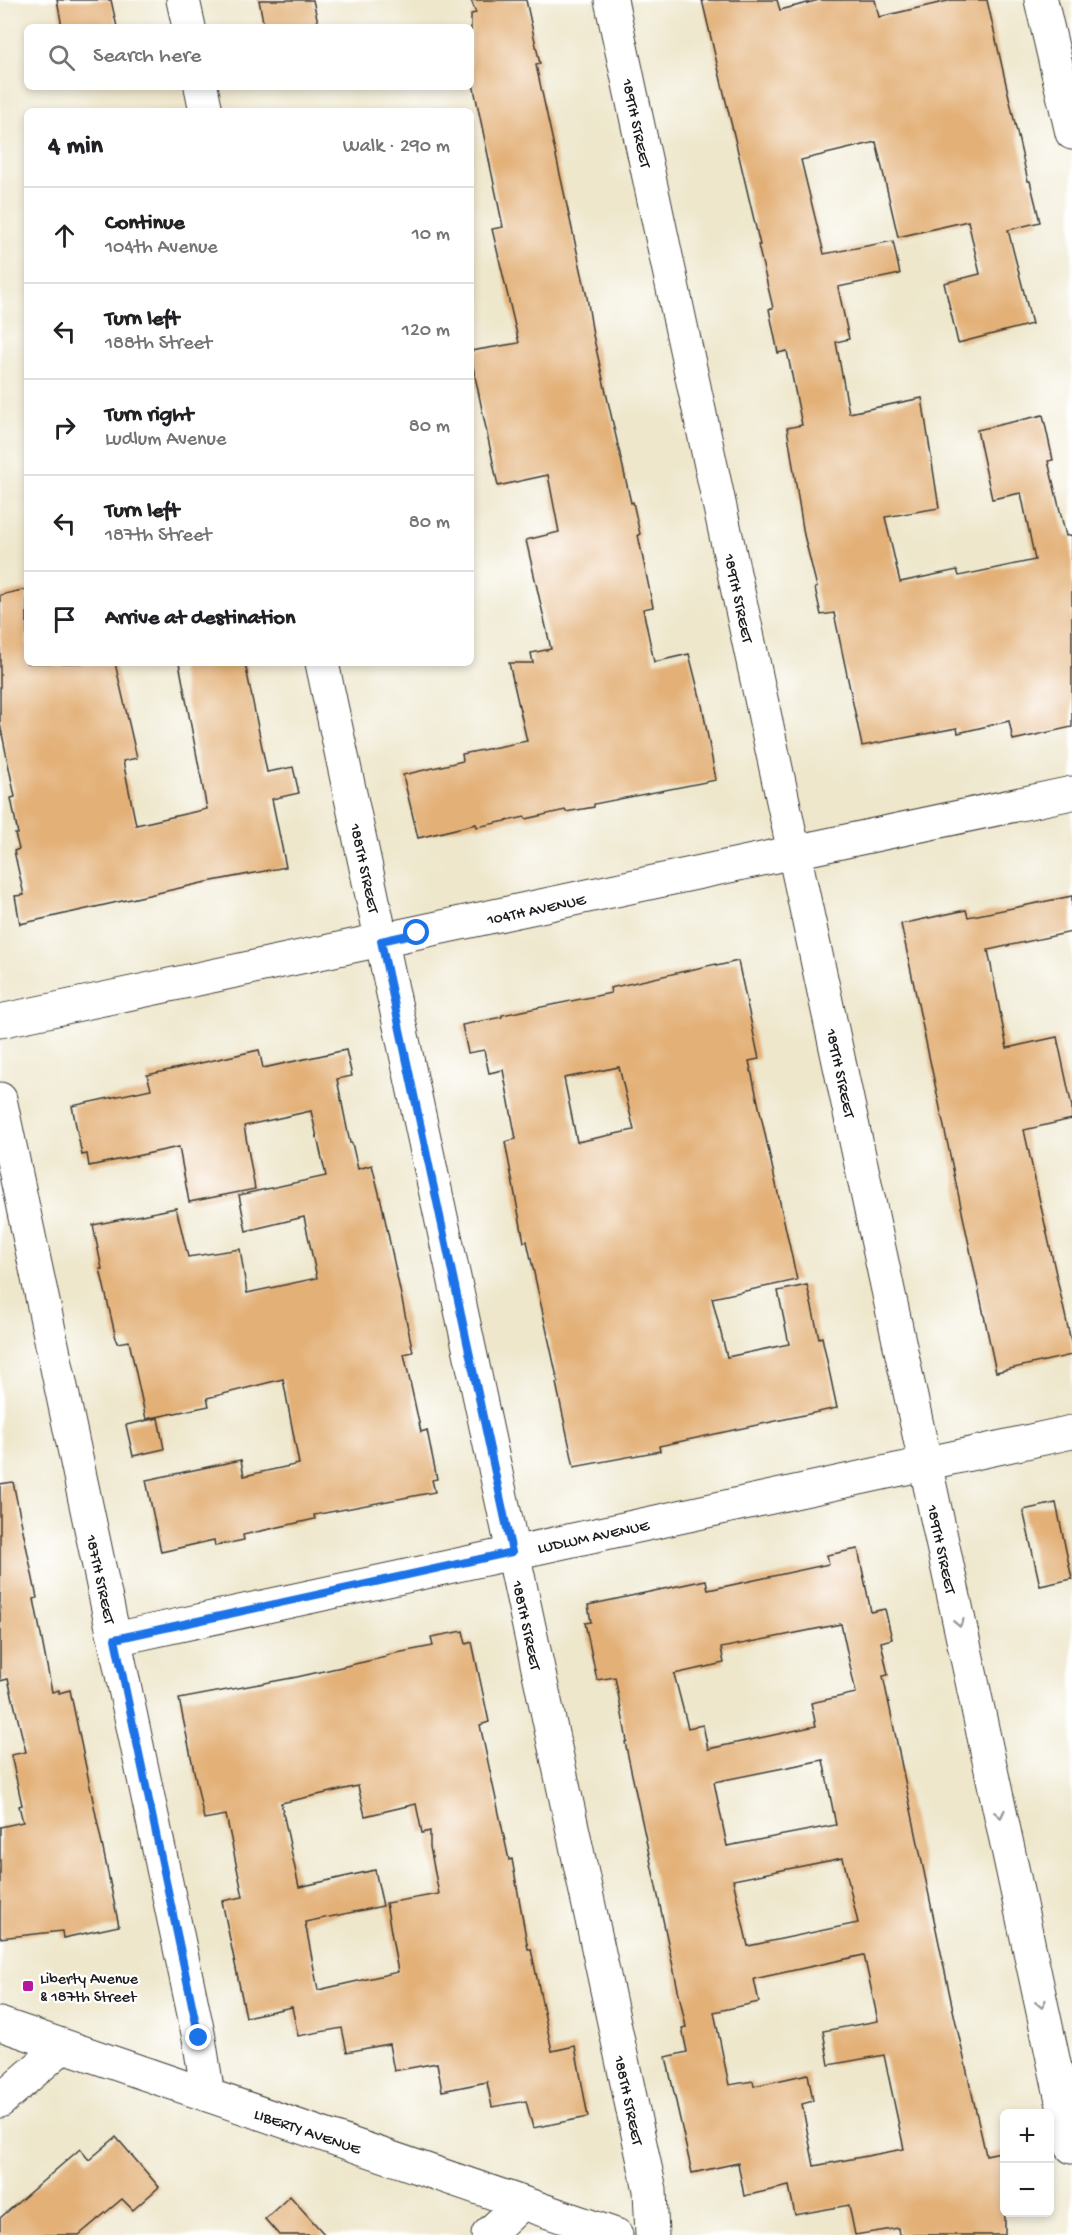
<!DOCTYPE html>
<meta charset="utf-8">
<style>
body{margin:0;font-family:"Gochi Hand",sans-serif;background:#f2f2f2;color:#202124}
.controls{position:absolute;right:18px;bottom:18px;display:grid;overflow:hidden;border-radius:9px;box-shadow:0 3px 9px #0003}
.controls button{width:54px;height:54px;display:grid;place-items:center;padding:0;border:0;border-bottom:2px solid #e0e0e0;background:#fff;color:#202124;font:30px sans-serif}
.stop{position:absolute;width:18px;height:18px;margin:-14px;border:4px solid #1a73e8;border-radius:50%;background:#fff}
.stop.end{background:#1a73e8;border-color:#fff;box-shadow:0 2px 6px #0008}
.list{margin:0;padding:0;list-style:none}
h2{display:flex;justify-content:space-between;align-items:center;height:78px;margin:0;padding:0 24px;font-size:26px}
h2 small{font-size:20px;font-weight:400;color:#757577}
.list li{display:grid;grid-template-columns:39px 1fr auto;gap:18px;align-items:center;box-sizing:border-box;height:96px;padding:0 24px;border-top:2px solid #e0e0e0}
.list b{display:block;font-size:22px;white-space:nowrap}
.list p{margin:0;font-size:20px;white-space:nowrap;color:#757577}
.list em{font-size:20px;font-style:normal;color:#757577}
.icon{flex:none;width:33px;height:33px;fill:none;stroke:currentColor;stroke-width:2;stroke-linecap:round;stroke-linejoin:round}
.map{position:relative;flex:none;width:1072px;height:2235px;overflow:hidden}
.search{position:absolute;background:#fff;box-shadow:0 3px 9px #0003;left:24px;top:24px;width:450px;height:66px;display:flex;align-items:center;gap:15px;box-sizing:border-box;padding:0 21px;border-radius:9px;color:#757577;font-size:22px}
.panel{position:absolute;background:#fff;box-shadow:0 3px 9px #0003;left:24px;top:108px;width:450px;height:558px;border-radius:9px}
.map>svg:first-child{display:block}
.building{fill:#e3b178;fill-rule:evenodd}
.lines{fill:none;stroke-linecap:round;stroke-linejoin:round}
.minor-casing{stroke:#3c3a36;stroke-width:35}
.secondary-casing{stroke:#3c3a36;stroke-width:35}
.minor{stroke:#fff;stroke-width:33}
.secondary{stroke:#fff;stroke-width:33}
.oneway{stroke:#999}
.route{stroke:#1a73e8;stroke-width:8}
.poi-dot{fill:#b5179e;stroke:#fff;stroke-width:2}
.labels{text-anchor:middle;stroke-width:4.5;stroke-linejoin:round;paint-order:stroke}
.street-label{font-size:16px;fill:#1c1c1c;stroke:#fff}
.poi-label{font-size:16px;fill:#1c1c1c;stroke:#fff;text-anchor:start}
</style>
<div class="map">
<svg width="1072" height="2235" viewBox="0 0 1072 2235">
<rect width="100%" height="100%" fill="#fff"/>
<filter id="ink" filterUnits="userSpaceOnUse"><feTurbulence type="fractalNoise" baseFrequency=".0167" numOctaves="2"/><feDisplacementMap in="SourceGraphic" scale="12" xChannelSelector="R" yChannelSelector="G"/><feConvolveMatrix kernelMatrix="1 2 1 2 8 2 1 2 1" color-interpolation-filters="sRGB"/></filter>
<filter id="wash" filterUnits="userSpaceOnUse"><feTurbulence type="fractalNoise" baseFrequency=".008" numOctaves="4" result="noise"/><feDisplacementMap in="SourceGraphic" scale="24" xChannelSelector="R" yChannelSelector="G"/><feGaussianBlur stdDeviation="1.35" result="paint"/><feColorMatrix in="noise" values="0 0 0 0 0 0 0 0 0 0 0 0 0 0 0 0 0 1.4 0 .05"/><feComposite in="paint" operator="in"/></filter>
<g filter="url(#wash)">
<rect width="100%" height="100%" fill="#eee7cc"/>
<g id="blocks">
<g class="building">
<path d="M 57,0 L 111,0 L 117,27 L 62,27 Z"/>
<path d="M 259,0 L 313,0 L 319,27 L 264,27 Z"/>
<path d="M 471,0 L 526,0 L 540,64 L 536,65 L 587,297 L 593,335 L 631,503 L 633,502 L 640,534 L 638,535 L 653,607 L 643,609 L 654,662 L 689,654 L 702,705 L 716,780 L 594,804 L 594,807 L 566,812 L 565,810 L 526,819 L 525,817 L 477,827 L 476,824 L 418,838 L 403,775 L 463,761 L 462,754 L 527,741 L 509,663 L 533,663 L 531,653 L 551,649 L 526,540 L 559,532 L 548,475 L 498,486 L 471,357 L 471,351 L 519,343 L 492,229 L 503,227 L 471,74 L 471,14 L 476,13 Z"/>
<path d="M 702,0 L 777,0 L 780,10 L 819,0 L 875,0 L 879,17 L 952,0 L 987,0 L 1028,181 L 1030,181 L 1040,222 L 1008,230 L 1032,324 L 958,343 L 944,283 L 980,274 L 968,221 L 898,237 L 876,142 L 801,160 L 824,254 L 893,241 L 900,274 L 838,287 L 849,339 L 836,342 L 849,413 L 922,398 L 939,508 L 885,517 L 900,582 L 957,570 L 959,576 L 1035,560 L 1021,493 L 992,499 L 977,430 L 1043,415 L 1053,460 L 1048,461 L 1066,536 L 1072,535 L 1072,727 L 1013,740 L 1009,721 L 958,733 L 957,728 L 862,746 L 834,613 L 821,615 L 815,588 L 817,587 L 804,535 L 787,428 L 802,425 L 787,351 L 778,353 L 769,309 L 773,308 L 758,245 L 760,245 Z"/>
<path d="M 27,589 L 27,663 L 115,663 L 137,758 L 123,761 L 136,825 L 207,809 L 179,663 L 245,663 L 267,772 L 293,767 L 299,793 L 272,799 L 286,867 L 202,883 L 20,924 L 15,896 L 24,895 L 14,851 L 19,849 L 15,834 L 18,834 L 11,798 L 15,797 L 0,724 L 0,595 Z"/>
<path d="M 1072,896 L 1072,932 L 988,950 L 1007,1048 L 1057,1037 L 1072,1107 L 1072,1119 L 1024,1130 L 1072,1346 L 1072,1355 L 996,1372 L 901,924 L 966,910 L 968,917 Z"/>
<path d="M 738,961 L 759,1059 L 749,1061 L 797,1280 L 712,1298 L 727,1357 L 789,1344 L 778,1291 L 807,1285 L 819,1338 L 822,1337 L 837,1408 L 659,1446 L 660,1451 L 574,1467 L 556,1383 L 558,1382 L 527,1241 L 524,1242 L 519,1216 L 505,1142 L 516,1139 L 503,1070 L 489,1073 L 484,1050 L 468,1053 L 462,1025 L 502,1017 L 502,1015 L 611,993 L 610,988 L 716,964 L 717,966 ZM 619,1067 L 634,1130 L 577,1142 L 564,1078 Z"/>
<path d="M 259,1050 L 263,1068 L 346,1050 L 352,1076 L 337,1079 L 350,1143 L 352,1143 L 358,1169 L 372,1165 L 382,1205 L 413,1352 L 404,1354 L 421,1432 L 427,1430 L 437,1479 L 432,1480 L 435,1492 L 314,1515 L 315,1519 L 243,1535 L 244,1540 L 215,1546 L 214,1540 L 161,1552 L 146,1480 L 241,1460 L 244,1476 L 299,1464 L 283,1379 L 207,1398 L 209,1406 L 146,1419 L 129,1341 L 117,1343 L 100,1269 L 102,1269 L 93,1225 L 176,1208 L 188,1257 L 240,1249 L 247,1293 L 317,1278 L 304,1217 L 246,1231 L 239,1195 L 326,1176 L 311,1111 L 244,1126 L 255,1189 L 189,1202 L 179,1147 L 89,1166 L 87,1154 L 82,1155 L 72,1106 L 151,1089 L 147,1075 Z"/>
<path d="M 158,1418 L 164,1449 L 133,1456 L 126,1425 Z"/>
<path d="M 13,1482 L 37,1598 L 34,1599 L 52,1692 L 59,1690 L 59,1693 L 70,1690 L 119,1926 L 63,1938 L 62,1931 L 0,1938 L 0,1827 L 23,1822 L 19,1806 L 22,1805 L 11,1755 L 26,1752 L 8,1679 L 0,1681 L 0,1484 Z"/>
<path d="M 1056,1503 L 1072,1579 L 1040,1586 L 1023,1510 Z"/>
<path d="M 858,1549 L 871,1612 L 885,1609 L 892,1639 L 881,1642 L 888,1675 L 883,1676 L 953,2010 L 986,2155 L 1005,2151 L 1005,2235 L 899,2235 L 898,2228 L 855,2235 L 849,2205 L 795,2215 L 789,2186 L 744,2196 L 738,2163 L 692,2173 L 666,2057 L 687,2052 L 682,2028 L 686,2027 L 625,1742 L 627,1741 L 615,1677 L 597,1680 L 585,1623 L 591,1622 L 588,1605 L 706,1580 L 708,1590 L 829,1564 L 827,1555 ZM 841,1624 L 856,1693 L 811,1703 L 816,1726 L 708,1749 L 703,1725 L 688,1728 L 674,1674 L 724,1663 L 721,1648 ZM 823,1760 L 836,1825 L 727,1846 L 714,1782 ZM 843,1858 L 858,1923 L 748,1946 L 733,1880 ZM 864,1955 L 878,2021 L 823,2031 L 829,2065 L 884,2055 L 904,2149 L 814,2166 L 802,2104 L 813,2101 L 808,2074 L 754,2086 L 753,2081 L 729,2085 L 714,2012 L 759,2002 L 754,1979 Z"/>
<path d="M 463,1631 L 466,1644 L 472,1642 L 489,1722 L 480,1725 L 509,1860 L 512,1859 L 528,1949 L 531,1949 L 552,2051 L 575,2046 L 588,2117 L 533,2128 L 526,2101 L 492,2107 L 487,2082 L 442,2091 L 437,2063 L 394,2071 L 389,2044 L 347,2052 L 342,2028 L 298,2036 L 292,2007 L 246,2017 L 222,1901 L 243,1897 L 226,1815 L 204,1819 L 179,1699 L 297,1677 L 386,1657 L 386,1655 L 433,1646 L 431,1637 ZM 358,1786 L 365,1816 L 416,1804 L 422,1833 L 430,1831 L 430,1847 L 439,1894 L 386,1903 L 398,1972 L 318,1990 L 305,1922 L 383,1906 L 375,1870 L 299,1887 L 281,1803 Z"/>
<path d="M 116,2137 L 159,2187 L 133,2210 L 122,2199 L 79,2235 L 0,2235 L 0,2218 L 80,2149 L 89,2160 Z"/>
<path d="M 290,2196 L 325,2235 L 279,2235 L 265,2219 Z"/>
</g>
</g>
</g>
<g filter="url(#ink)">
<use href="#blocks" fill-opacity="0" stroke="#3c3a36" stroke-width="1.5"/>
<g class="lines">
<g class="minor-casing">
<g id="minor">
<path d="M 183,0 L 189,27"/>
<path d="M 611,0 L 1072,2147"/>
<path d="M 1041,0 L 1072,133"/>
<path d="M 201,87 L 206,111"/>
<path d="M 322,663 L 650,2190 L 652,2235"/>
<path d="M 0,1021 L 1072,793"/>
<path d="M 0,1099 L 199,2038 L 208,2095"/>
<path d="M 115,1639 L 1072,1432"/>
<path d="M 0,2101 L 63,2046"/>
<path d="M 488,2235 L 522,2203"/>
</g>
</g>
<g class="secondary-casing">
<path id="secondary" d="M 0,2024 L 616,2235"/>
</g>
<use href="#minor" class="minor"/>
<use href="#secondary" class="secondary"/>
</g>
<defs><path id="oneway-chevron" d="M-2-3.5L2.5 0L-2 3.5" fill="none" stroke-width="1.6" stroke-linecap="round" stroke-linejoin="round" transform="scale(1.5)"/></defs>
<g class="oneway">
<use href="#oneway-chevron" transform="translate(959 1623) rotate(78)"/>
<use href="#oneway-chevron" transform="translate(1000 1814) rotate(78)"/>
<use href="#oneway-chevron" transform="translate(1041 2004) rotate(78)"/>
</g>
</g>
<g class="lines" filter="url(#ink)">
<path class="route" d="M 199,2038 L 115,1639 L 512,1552 L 381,941 L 417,933"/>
</g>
<rect class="poi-dot" x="22" y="1980" width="12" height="12" rx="3"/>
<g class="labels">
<g class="street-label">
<text transform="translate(638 123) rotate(78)" y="6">189TH STREET</text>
<text transform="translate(740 598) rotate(78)" y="6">189TH STREET</text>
<text transform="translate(366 868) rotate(78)" y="6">188TH STREET</text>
<text transform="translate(536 908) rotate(-12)" y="6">104TH AVENUE</text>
<text transform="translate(842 1073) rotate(78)" y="6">189TH STREET</text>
<text transform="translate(593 1535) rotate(-12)" y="6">LUDLUM AVENUE</text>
<text transform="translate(943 1549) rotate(78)" y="6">189TH STREET</text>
<text transform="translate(102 1579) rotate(78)" y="6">187TH STREET</text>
<text transform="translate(528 1625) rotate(78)" y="6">188TH STREET</text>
<text transform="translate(630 2100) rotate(78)" y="6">188TH STREET</text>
<text transform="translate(308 2130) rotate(19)" y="6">LIBERTY AVENUE</text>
</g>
<g class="poi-label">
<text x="40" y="1983">Liberty Avenue<tspan x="40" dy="18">&amp; 187th Street</tspan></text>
</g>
</g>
</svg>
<div class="controls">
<button>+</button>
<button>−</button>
</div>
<div class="stop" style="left:417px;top:933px"></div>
<div class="stop end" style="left:199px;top:2038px"></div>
<div class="search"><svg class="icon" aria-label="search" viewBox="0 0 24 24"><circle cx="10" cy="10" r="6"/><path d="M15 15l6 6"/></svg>Search here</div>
<section class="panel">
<h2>4 min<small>Walk · 290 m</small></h2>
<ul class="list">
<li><svg class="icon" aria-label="ahead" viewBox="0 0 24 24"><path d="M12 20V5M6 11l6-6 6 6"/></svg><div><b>Continue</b><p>104th Avenue</p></div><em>10 m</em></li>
<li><svg class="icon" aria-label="left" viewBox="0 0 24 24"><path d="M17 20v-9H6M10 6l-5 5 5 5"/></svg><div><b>Turn left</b><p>188th Street</p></div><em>120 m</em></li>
<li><svg class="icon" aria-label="right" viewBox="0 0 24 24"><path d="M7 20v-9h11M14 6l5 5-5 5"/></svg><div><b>Turn right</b><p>Ludlum Avenue</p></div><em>80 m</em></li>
<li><svg class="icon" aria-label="left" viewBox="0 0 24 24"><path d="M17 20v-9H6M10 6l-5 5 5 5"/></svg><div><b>Turn left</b><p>187th Street</p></div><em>80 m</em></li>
<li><svg class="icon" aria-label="arrive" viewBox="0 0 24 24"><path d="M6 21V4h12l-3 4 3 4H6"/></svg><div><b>Arrive at destination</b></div></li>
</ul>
</section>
</div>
